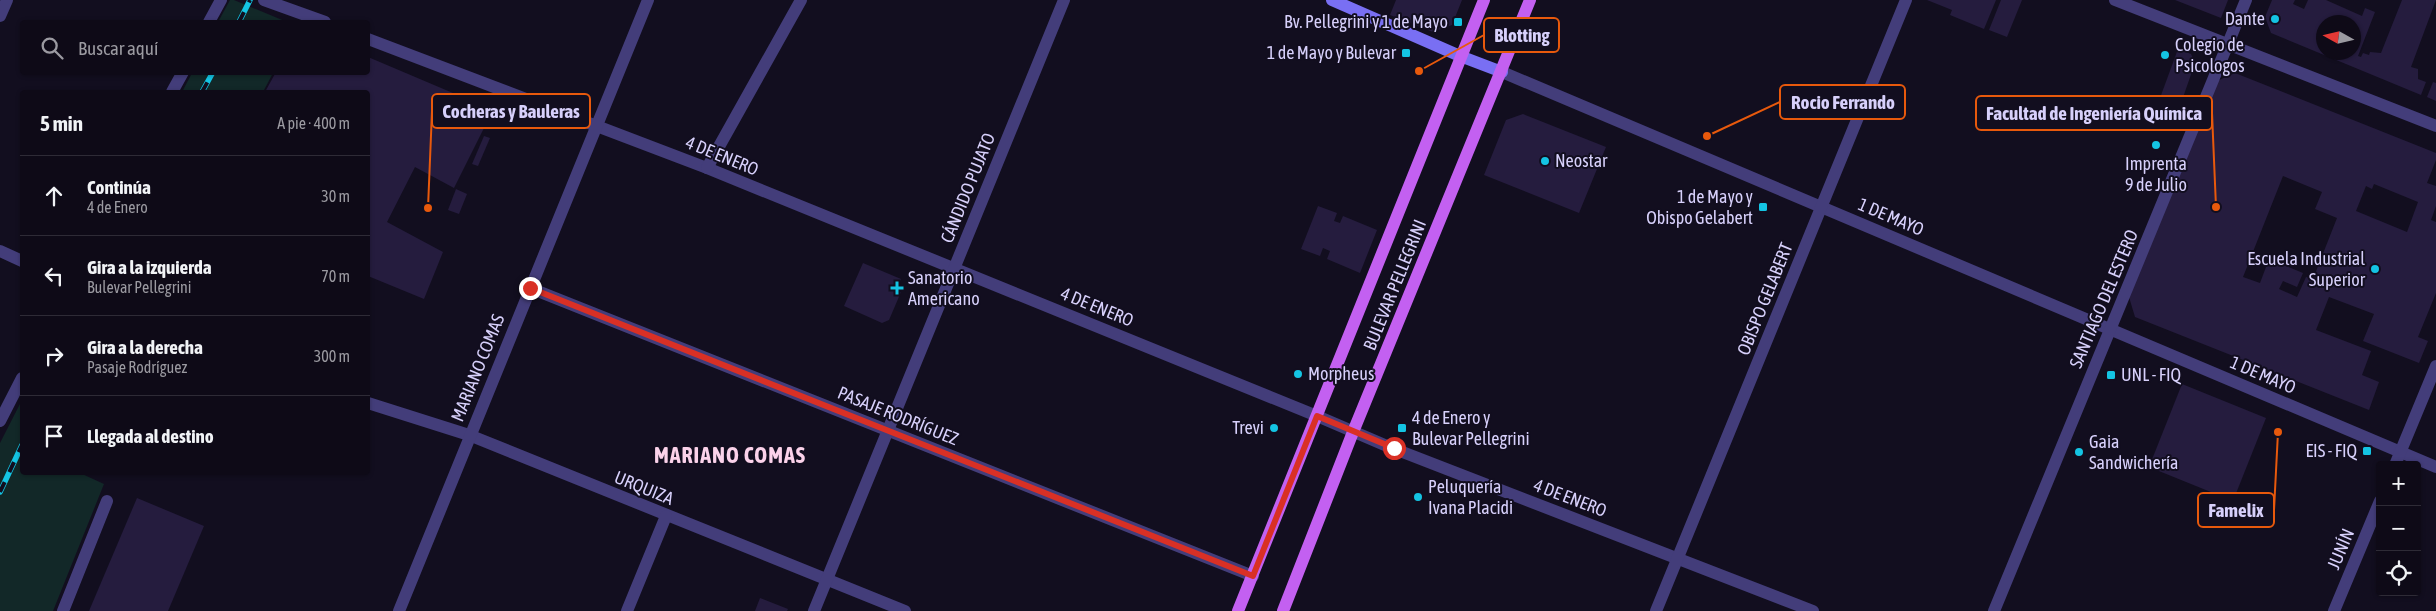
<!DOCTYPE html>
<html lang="es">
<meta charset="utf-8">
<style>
body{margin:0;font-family:"Asap Condensed",sans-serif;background:#1c1824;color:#f1f3f6}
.controls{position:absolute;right:15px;bottom:15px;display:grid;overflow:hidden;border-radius:5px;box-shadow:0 1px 4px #0004}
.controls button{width:45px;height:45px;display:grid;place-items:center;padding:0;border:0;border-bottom:1px solid #2e2b36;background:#0e0a17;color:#f1f3f6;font:25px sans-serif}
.compass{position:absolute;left:2316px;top:15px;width:45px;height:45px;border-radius:50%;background:#0e0a17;box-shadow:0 1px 4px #0004;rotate:278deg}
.stop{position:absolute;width:15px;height:15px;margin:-11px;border:4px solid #d93025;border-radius:50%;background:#fff}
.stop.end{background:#d93025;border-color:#fff;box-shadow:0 1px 5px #0008}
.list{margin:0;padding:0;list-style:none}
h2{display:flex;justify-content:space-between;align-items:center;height:65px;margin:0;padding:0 20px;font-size:21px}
h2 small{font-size:16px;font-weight:400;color:#9b9aa1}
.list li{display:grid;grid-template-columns:32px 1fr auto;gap:15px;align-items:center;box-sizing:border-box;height:80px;padding:0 20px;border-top:1px solid #2e2b36}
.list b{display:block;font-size:19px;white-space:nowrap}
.list p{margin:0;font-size:16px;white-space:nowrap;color:#9b9aa1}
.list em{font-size:16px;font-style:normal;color:#9b9aa1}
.icon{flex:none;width:28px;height:28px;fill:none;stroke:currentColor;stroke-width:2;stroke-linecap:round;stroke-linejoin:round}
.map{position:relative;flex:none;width:2436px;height:611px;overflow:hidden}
.search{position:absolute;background:#0e0a17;box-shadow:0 1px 4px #0004;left:20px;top:20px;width:350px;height:55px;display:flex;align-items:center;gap:12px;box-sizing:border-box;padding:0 18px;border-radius:5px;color:#9b9aa1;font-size:19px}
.panel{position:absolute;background:#0e0a17;box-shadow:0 1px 4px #0004;left:20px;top:90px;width:350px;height:385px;border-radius:5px}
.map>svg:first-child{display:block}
.park{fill:#122828}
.building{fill:#251c3e;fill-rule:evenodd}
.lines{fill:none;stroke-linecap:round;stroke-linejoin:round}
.street{stroke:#433d7a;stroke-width:12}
.secondary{stroke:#796ff3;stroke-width:12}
.primary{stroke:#c360f1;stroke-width:12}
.rail-casing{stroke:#14c4e3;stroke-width:5.5}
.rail{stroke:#120e1f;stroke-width:4;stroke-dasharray:11;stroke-linecap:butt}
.route{stroke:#d93025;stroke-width:6}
.poi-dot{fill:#14c4e3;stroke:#120e1f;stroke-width:2}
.labels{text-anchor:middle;stroke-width:4;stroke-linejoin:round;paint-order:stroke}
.poi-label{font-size:18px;fill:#d7d0fb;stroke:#120e1f;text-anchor:start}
.street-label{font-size:18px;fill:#d7d0fb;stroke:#120e1f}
.district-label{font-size:22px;font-weight:bold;letter-spacing:1px;fill:#fbd2ea;stroke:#120e1f}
.leader{fill:none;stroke:#e8590c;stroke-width:2}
.callout-dot{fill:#e8590c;stroke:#120e1f;stroke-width:2}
.callout{fill:#120e1f;stroke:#e8590c;stroke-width:2}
.callout-label{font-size:19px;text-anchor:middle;font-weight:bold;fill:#d7d0fb}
</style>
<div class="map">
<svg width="2436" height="611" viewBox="0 0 2436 611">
<rect width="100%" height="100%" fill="#120e1f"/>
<g class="park">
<path d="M 230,0 L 234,0 L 287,22 L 218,22 Z"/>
<path d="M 192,73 L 192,72 L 273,73 L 263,92 L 182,92 Z"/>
<path d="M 22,400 L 22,472 L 80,473 L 104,484 L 53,611 L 0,611 L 0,443 Z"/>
</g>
<g class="building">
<path d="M 1396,0 L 1462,0 L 1452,25 L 1433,32 L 1390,15 Z"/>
<path d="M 1927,0 L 1996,0 L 1984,29 L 1950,15 L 1952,10 Z"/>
<path d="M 2001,0 L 2022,0 L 2007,37 L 1989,30 Z"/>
<path d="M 2175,0 L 2228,0 L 2221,18 Z"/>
<path d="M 2272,0 L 2295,0 L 2293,4 L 2304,9 L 2308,0 L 2326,0 L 2362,16 L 2365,8 L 2375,12 L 2358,56 L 2361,57 L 2363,53 L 2369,55 L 2370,52 L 2381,53 L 2402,0 L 2436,0 L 2411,67 L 2418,69 L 2418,79 L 2426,82 L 2421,95 L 2271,33 L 2265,17 ZM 2324,22 L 2354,22 L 2354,52 L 2324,52 Z"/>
<path d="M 2178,49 L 2191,54 L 2195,63 L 2180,106 L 2160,98 Z"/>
<path d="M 368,57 L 493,110 L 454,188 L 415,167 L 387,222 L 443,252 L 424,299 L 368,276 L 368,92 L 265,92 L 276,72 L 368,72 Z"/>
<path d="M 2235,73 L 2436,153 L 2436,160 L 2427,183 L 2436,186 L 2436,206 L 2431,220 L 2436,222 L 2436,293 L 2418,337 L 2428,341 L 2419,363 L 2363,341 L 2374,314 L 2329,297 L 2316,330 L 2371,351 L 2362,375 L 2379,382 L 2369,410 L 2135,317 L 2129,297 L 2217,81 ZM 2283,176 L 2322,192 L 2315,209 L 2337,218 L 2313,279 L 2306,277 L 2297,297 L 2279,289 L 2283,281 L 2297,287 L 2303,273 L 2269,259 L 2260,283 L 2243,277 ZM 2374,184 L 2418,202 L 2407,232 L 2356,211 L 2366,186 L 2372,189 Z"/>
<path d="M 2433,82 L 2436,83 L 2436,101 L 2427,97 Z"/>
<path d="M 1523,114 L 1606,147 L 1579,213 L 1484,175 L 1506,120 Z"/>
<path d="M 484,136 L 490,138 L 478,166 L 472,164 Z"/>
<path d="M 456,189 L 467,194 L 459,214 L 448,210 Z"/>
<path d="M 1318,206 L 1337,213 L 1334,221 L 1340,223 L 1343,216 L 1377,230 L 1360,273 L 1327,259 L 1330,251 L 1323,248 L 1320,256 L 1301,249 Z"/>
<path d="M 863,263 L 901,279 L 896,291 L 901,292 L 889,320 L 882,323 L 844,306 Z"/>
<path d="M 2182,384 L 2266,418 L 2233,501 L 2149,467 Z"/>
<path d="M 137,498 L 204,526 L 168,611 L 89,611 Z"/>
<path d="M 760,598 L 788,609 L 787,611 L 755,611 Z"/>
</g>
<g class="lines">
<g class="street">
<path d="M 264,0 L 325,22"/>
<path d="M 2115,0 L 2436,126"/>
<path d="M 0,16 L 7,0"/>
<path d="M 209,22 L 221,0"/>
<path d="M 368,39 L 707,168 L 1317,416 L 1387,446 L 1813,611"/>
<path d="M 1502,72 L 2436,467"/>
<path d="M 172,92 L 183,72"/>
<path d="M 707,168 L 801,0"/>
<path d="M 0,251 L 22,261"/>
<path d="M 530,288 L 1253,576"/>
<path d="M 368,403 L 469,435 L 905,611"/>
<path d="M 0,421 L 22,378"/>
<path d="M 2395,465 L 2436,366"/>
<path d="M 63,611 L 107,501"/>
<path d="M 399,611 L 648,0"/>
<path d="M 627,611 L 666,516"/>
<path d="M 814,611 L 1064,0"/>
<path d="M 1656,611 L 1906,0"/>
<path d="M 1994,611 L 2246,0"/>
<path d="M 2334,611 L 2380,501"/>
</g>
<path class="secondary" d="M 1332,0 L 1460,56 L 1502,72"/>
<g class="primary">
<path d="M 1238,611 L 1484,0"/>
<path d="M 1283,611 L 1353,432 L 1530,0"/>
</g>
<g class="rail-casing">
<g id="rail">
<path d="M 239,22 L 250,0"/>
<path d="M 202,92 L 213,72"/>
<path d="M 0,492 L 22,445"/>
</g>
</g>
<use href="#rail" class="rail"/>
</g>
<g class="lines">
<path class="route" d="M 530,288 L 1253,576 L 1317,416 L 1394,448"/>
</g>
<g class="poi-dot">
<circle cx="2275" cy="19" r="5"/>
<rect x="1453" y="17" width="10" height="10" rx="2.5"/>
<rect x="1401" y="48" width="10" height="10" rx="2.5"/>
<circle cx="2165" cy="55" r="5"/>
<circle cx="2156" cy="145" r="5"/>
<circle cx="1545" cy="161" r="5"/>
<rect x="1758" y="202" width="10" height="10" rx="2.5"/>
<circle cx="2375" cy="269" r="5"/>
<path d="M894.5 280.5h5v5h5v5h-5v5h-5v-5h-5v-5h5z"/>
<circle cx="1298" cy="374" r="5"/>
<rect x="2106" y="370" width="10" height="10" rx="2.5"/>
<circle cx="1274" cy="428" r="5"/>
<rect x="1397" y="423" width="10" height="10" rx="2.5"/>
<rect x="2362" y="446" width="10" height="10" rx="2.5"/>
<circle cx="2079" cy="452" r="5"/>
<circle cx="1418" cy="497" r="5"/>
</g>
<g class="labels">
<g class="poi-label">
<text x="2265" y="25" text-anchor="end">Dante</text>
<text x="1448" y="28" text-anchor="end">Bv. Pellegrini y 1 de Mayo</text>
<text x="2175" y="51">Colegio de<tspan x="2175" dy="21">Psicologos</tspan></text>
<text x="1396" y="59" text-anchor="end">1 de Mayo y Bulevar</text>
<text x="1555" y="167">Neostar</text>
<text x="2156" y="170" text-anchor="middle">Imprenta<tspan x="2156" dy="21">9 de Julio</tspan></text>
<text x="1753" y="203" text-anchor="end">1 de Mayo y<tspan x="1753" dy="21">Obispo Gelabert</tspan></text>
<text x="2365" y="265" text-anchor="end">Escuela Industrial<tspan x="2365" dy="21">Superior</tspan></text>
<text x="908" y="284">Sanatorio<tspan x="908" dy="21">Americano</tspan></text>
<text x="1308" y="380">Morpheus</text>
<text x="2121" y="381">UNL - FIQ</text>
<text x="1412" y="424">4 de Enero y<tspan x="1412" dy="21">Bulevar Pellegrini</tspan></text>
<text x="1264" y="434" text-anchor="end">Trevi</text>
<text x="2089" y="448">Gaia<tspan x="2089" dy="21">Sandwichería</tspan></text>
<text x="2357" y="457" text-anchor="end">EIS - FIQ</text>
<text x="1428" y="493">Peluquería<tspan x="1428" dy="21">Ivana Placidi</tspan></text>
</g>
<g class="street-label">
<text transform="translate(722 156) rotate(22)" y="6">4 DE ENERO</text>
<text transform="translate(968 188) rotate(-68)" y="6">CÁNDIDO PUJATO</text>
<text transform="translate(1891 217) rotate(23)" y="6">1 DE MAYO</text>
<text transform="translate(1395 285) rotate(-68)" y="6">BULEVAR PELLEGRINI</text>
<text transform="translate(1765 299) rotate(-68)" y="6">OBISPO GELABERT</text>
<text transform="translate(2104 299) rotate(-67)" y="6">SANTIAGO DEL ESTERO</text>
<text transform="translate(1097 307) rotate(22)" y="6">4 DE ENERO</text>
<text transform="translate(478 368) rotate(-68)" y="6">MARIANO COMAS</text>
<text transform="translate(2263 375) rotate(23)" y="6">1 DE MAYO</text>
<text transform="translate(898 416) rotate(22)" y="6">PASAJE RODRÍGUEZ</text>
<text transform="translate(644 488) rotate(22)" y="6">URQUIZA</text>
<text transform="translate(1570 498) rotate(21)" y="6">4 DE ENERO</text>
<text transform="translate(2341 549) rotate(-67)" y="6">JUNÍN</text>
</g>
<g class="district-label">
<text x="730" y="463">MARIANO COMAS</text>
</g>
</g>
<path class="leader" d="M1419 71L1484 35M1707 136L1780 102M428 208L432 111M2216 207L2212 113M2278 432L2274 510"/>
<g class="callout-dot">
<circle cx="1419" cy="71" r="5"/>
<circle cx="1707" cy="136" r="5"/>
<circle cx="428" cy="208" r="5"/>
<circle cx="2216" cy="207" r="5"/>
<circle cx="2278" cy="432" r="5"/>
</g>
<g class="callout">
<rect x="1484" y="18" width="75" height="34" rx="5"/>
<rect x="1780" y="85" width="125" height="34" rx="5"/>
<rect x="432" y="94" width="158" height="34" rx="5"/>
<rect x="1976" y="96" width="236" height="34" rx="5"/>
<rect x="2198" y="493" width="76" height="34" rx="5"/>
</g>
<g class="callout-label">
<text x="1522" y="42">Blotting</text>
<text x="1843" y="109">Rocio Ferrando</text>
<text x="511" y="118">Cocheras y Bauleras</text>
<text x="2094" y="120">Facultad de Ingeniería Química</text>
<text x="2236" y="517">Famelix</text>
</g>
</svg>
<div class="controls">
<button>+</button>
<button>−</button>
<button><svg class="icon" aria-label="locate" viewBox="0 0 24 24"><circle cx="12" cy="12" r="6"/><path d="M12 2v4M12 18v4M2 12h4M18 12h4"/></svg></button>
</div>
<svg class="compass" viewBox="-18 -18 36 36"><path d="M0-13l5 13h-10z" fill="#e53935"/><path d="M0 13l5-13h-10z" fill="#9b9aa1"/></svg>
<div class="stop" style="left:1394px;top:448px"></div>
<div class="stop end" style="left:530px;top:288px"></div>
<div class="search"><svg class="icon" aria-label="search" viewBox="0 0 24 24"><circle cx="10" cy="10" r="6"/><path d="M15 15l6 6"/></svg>Buscar aquí</div>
<section class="panel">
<h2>5 min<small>A pie · 400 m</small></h2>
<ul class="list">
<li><svg class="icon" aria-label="ahead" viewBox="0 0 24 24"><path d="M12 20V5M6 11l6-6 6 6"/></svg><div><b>Continúa</b><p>4 de Enero</p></div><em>30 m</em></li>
<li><svg class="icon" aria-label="left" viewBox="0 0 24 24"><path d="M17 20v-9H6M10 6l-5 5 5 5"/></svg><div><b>Gira a la izquierda</b><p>Bulevar Pellegrini</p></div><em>70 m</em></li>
<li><svg class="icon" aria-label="right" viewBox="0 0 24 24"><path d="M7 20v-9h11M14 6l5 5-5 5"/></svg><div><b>Gira a la derecha</b><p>Pasaje Rodríguez</p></div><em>300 m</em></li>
<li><svg class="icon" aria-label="arrive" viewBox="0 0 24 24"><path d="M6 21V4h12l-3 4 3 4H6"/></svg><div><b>Llegada al destino</b></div></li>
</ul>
</section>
</div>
